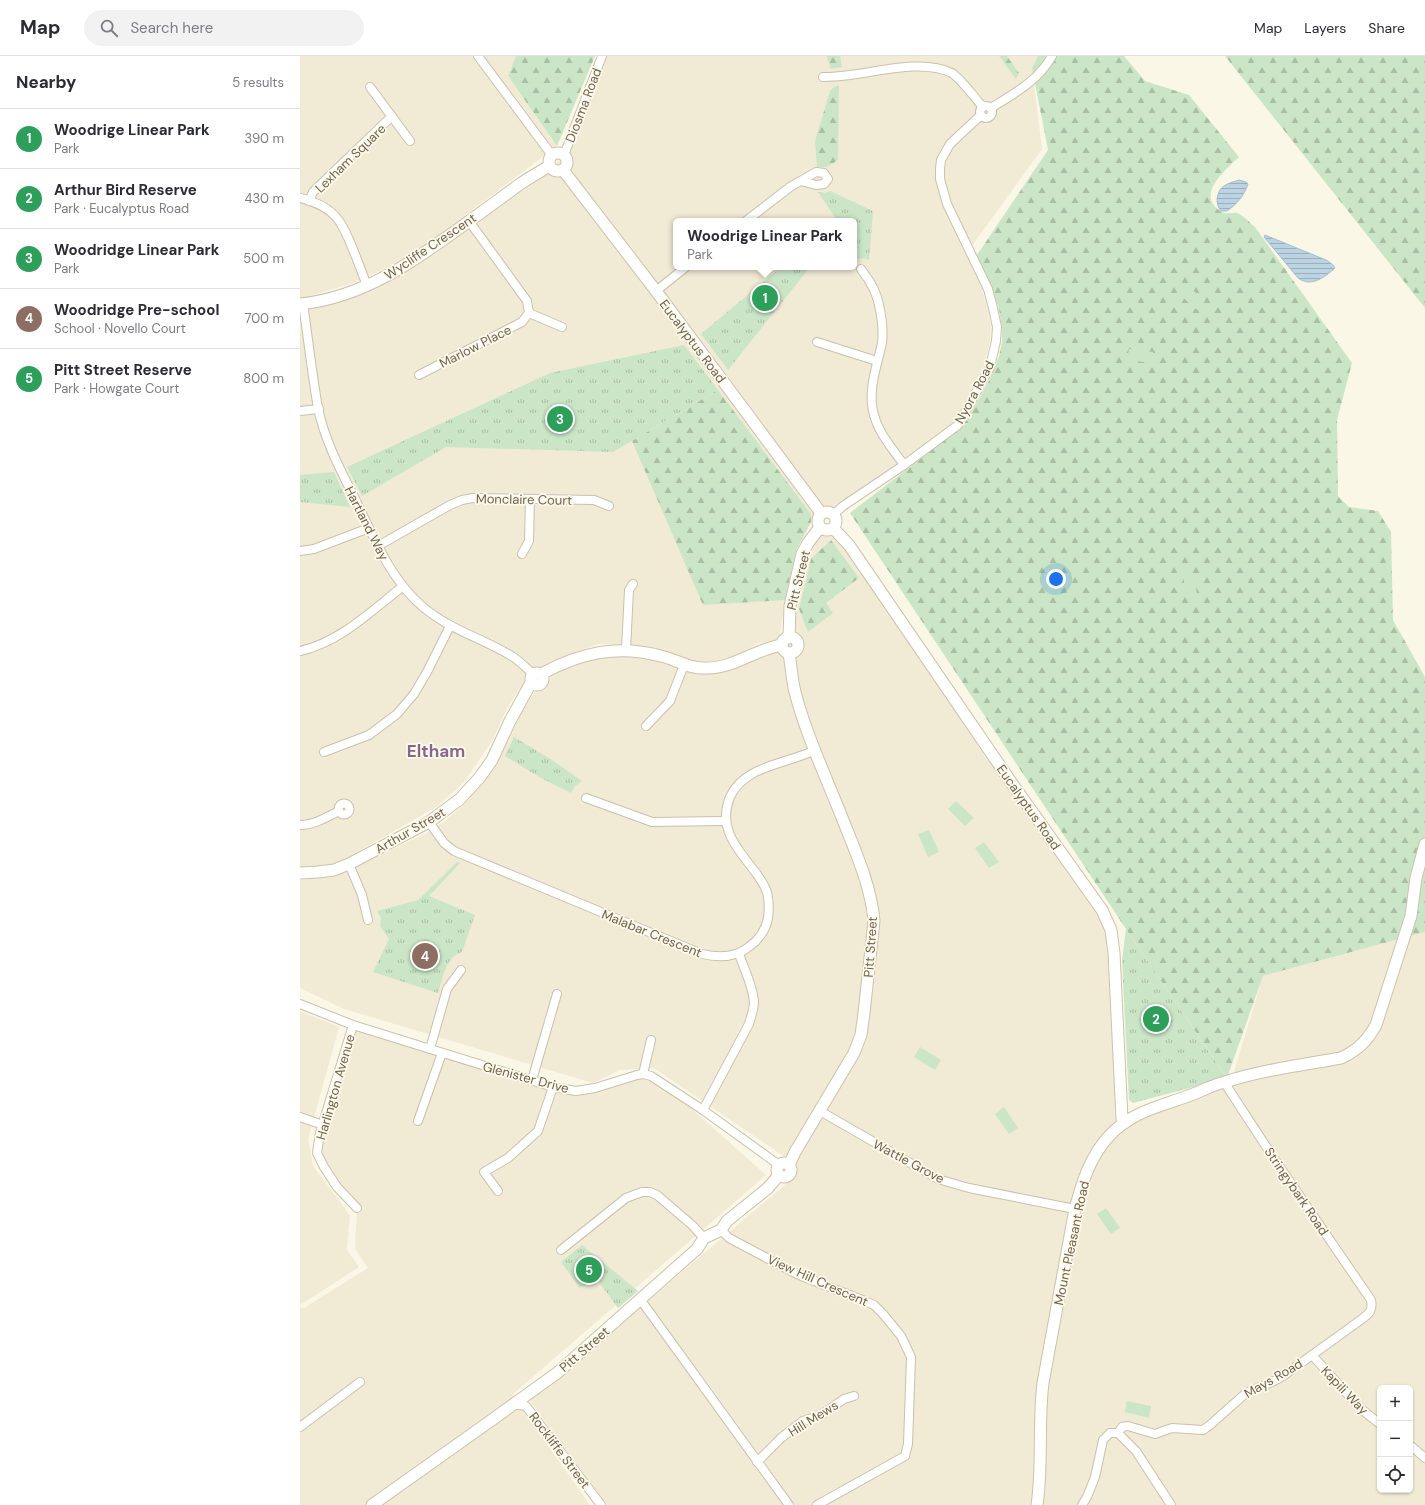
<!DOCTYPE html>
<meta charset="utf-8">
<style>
body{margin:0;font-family:"DM Sans",sans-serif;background:#f2f2f3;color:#2b2b33}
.controls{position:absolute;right:12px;bottom:12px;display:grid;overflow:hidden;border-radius:6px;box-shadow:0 1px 3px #0004}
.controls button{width:36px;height:36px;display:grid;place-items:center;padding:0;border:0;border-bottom:1px solid #e1e1e2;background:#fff;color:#2b2b33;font:20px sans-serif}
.you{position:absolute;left:756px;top:523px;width:14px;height:14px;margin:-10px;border:3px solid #fff;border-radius:50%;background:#1a73e8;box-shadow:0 0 0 6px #1a73e833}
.badge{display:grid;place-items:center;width:26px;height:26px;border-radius:50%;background:#1a73e8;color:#fff;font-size:13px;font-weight:700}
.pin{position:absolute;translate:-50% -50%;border:2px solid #fff;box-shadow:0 1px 4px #0006}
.popup{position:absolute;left:373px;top:162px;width:184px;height:52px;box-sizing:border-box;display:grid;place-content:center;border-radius:6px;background:#fff;filter:drop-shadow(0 1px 3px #0005);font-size:13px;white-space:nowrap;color:#7c7c81}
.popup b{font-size:15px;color:#2b2b33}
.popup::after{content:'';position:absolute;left:50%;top:100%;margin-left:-8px;border:8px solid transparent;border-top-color:#fff}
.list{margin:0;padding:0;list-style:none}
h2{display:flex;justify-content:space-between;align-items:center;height:52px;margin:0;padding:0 16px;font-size:17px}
h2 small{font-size:13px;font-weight:400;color:#7c7c81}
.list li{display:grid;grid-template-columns:26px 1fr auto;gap:12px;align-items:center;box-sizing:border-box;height:60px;padding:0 16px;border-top:1px solid #e1e1e2}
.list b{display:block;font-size:15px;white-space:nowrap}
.list p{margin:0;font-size:13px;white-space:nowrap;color:#7c7c81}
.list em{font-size:13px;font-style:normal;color:#7c7c81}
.icon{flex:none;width:22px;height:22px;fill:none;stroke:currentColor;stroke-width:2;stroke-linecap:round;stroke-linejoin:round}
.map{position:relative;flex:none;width:1125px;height:1449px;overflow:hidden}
header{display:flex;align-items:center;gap:24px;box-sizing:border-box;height:56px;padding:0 20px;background:#fff;border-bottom:1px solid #e1e1e2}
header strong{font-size:19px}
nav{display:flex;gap:22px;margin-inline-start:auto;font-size:14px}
.search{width:280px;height:36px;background:#f2f2f3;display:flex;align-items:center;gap:10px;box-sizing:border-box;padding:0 14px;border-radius:22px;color:#7c7c81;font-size:15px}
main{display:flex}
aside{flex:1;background:#fff}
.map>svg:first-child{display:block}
.residential{fill:#f1ead5;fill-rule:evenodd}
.grass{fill:url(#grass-tufts)}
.forest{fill:url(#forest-firs)}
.garden{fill:#cbe6c6}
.water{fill:url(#water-rules);stroke:#a4c0d2}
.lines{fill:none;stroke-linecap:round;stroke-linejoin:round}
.street-casing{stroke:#cac1ad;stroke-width:10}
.secondary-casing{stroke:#cdc2ab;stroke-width:13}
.street{stroke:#fff;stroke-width:8}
.secondary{stroke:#fff;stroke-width:11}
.labels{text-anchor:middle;stroke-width:3.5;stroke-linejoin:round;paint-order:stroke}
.street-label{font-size:13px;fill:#70624d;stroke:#fdfaec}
.district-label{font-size:17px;font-weight:bold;fill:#89668c;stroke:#fdfaec}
</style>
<header>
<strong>Map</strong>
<div class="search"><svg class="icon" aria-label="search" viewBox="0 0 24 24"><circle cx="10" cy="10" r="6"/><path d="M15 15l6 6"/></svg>Search here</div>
<nav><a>Map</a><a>Layers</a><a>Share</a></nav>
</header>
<main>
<aside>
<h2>Nearby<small>5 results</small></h2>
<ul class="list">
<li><span class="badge" style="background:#2e9e5b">1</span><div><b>Woodrige Linear Park</b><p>Park</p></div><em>390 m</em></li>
<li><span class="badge" style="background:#2e9e5b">2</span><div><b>Arthur Bird Reserve</b><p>Park · Eucalyptus Road</p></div><em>430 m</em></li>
<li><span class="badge" style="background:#2e9e5b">3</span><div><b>Woodridge Linear Park</b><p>Park</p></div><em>500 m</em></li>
<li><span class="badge" style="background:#8d6e63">4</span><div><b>Woodridge Pre-school</b><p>School · Novello Court</p></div><em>700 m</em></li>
<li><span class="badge" style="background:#2e9e5b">5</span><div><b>Pitt Street Reserve</b><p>Park · Howgate Court</p></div><em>800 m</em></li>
</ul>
</aside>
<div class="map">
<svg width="1125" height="1449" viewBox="0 0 1125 1449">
<defs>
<pattern id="grass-tufts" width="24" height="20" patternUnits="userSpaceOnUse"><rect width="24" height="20" fill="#cbe6c6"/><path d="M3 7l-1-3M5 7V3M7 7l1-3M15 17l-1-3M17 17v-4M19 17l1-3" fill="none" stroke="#a9bea3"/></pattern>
<pattern id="forest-firs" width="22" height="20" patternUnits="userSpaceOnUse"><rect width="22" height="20" fill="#cbe6c6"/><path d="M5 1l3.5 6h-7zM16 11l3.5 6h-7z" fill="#a9bea3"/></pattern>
<pattern id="water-rules" width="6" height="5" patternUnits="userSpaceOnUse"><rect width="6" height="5" fill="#bcd3e1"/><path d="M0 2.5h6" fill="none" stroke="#9dafb9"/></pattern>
</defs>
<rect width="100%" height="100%" fill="#faf7e6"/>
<g class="residential">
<path d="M 0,0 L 216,0 L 208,20 L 257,90 L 109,202 L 50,228 L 0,243 Z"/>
<path d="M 305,0 L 699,0 L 716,22 L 719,17 L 707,0 L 738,0 L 732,12 L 742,93 L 666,198 L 682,233 L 687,251 L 691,270 L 690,285 L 684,310 L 656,362 L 646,374 L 511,466 L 496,495 L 485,545 L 479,585 L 459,587 L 437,599 L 417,605 L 388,605 L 360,594 L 326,589 L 298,588 L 252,605 L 235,616 L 219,634 L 208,650 L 192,685 L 165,725 L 138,750 L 41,805 L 20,812 L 0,814 L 0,255 L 46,242 L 251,113 L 264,99 ZM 376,165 L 554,165 L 554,211 L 376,211 Z"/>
<path d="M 525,477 L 534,479 L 548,494 L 811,874 L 817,1076 L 863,1051 L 922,1031 L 1058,1228 L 930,1029 L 963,920 L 1125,876 L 1125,1449 L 307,1449 L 230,1345 L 487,1127 L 498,1110 L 354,1012 L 320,1014 L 293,1027 L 44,953 L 0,932 L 0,824 L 30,820 L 49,814 L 127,777 L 146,764 L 164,749 L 185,724 L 200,701 L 222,656 L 234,637 L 253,619 L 270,609 L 305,600 L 318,600 L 356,604 L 384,613 L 479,594 L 490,578 L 505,501 L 517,481 ZM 1080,1332 L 1110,1332 L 1110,1434 L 1080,1434 Z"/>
<path d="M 0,955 L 39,971 L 8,1083 L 13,1110 L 50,1159 L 47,1194 L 59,1211 L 0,1249 Z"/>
<path d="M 53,969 L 276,1035 L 337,1019 L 358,1023 L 466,1119 L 212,1339 L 290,1449 L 0,1449 L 0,1252 L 4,1252 L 68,1212 L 55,1193 L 57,1152 L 17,1097 Z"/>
</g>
<g class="grass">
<path d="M 530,135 L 573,155 L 569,204 L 564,202 L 558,203 L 554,192 L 554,165 L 534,165 L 536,163 L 518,136 L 524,137 Z"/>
<path d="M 481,211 L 510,211 L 428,314 L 401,278 Z"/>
<path d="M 384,289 L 418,334 L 313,396 L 146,391 L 62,440 L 47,411 L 250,317 Z"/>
<path d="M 34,416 L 50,451 L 0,446 L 0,419 Z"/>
<path d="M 214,681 L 252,704 L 282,725 L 275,730 L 271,737 L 241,722 L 205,700 Z"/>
<path d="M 157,806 L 160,807 L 129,840 L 175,859 L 162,896 C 145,901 143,923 138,937 L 73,916 L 89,883 L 80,870 L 81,862 L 77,855 L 118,844 Z"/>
<path d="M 826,873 L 927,1022 L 833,1047 L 829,1044 L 822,905 Z"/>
<path d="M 282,1189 L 338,1235 L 318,1252 L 296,1222 L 280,1232 L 261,1206 Z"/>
</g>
<g class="forest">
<path d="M 216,0 L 295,0 L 257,90 L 208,20 Z"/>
<path d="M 527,0 L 540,0 L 542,11 L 531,13 Z"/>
<path d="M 699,0 L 707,0 L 719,17 L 716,23 Z"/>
<path d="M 738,0 L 824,0 L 845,25 L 889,39 L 939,101 C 925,114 894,140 922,156 C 926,159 932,156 937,157 C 943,159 950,167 955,171 L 1052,307 L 1037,364 L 1038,440 L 1049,451 L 1078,455 L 1091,476 L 1093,564 L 1125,621 L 1125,876 L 963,920 L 927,1022 L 826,873 L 550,457 L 663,370 L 690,323 L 699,300 L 702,286 L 702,272 L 699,253 L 693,234 L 677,199 L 748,94 L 732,12 Z"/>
<path d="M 925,0 L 1125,0 L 1125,252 Z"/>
<path d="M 539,29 L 538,104 L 527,111 L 517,111 L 515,85 L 530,35 L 535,30 Z"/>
<path d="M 418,334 L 511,458 L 511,466 L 496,495 L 485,544 L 403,549 L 332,385 Z"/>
<path d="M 531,484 L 559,522 L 526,547 L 533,557 L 508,576 L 499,553 L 511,503 Z"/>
</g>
<g class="garden">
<path d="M 887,229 L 905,245 L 897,254 L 879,238 Z"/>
<path d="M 829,293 L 853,296 L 852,307 L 827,304 Z"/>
<path d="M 895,517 L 897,541 L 886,543 L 883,518 Z"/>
<path d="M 656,745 L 674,762 L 665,770 L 648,753 Z"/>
<path d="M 629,774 L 639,796 L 628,801 L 618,778 Z"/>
<path d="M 684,786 L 699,806 L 689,812 L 675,792 Z"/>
<path d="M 620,991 L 641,1004 L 635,1014 L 614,1001 Z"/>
<path d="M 704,1051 L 718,1072 L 709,1078 L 695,1058 Z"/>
<path d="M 806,1152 L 820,1172 L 811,1178 L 797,1158 Z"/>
<path d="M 827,1345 L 851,1350 L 849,1362 L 825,1356 Z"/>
</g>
<g class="water">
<path d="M 939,124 L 946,126 L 948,128 C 944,140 937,148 927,155 L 921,155 C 918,151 917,148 917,143 C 919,129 927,128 939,124 Z"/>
<path d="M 965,179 L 1026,204 L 1032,208 L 1035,212 C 1025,221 1011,232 998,222 L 964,181 Z"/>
</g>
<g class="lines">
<g class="street-casing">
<g id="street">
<path d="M 178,0 L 251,98"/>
<path d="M 523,21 C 563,22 616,0 652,17 C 664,26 673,40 683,51"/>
<path d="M 70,31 L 110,85"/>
<circle cx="686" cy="56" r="6"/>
<path d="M 691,52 C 715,37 738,25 752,0"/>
<path d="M 264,99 L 302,0"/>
<path d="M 0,142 C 13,145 27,151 36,161 C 48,174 59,211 67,229"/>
<path d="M 9,145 L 13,136 L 19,130 L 92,60"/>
<path d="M 446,165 L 490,131 L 516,116 L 524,117 L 528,123 L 524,128 L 516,129 L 501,125"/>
<path d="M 561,213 C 564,218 568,222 571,228 C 580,242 584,271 582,287 C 577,310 567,335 574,359 C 579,378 593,393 604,409"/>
<path d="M 356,235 L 386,211"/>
<path d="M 3,247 C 8,282 12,318 18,352 C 25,386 42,417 57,447 C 75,484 91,524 123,551 C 149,573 181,582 210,599 C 219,604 226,612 233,618"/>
<path d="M 229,257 L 262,271"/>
<path d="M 517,286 L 577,305"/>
<path d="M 119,319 L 222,266 L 229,257 L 227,245 L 169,165"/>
<path d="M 0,355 L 19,353"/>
<path d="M 534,458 L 543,450 L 604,409 L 658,369 L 690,311 L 696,285 L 697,271 L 693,252 L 688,233 L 647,148 L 640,123 L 640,113 L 641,104 L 650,88 L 681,59"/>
<path d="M 78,490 L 150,449 L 162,444 L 173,442 L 294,444 L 309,450"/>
<path d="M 0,495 L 14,493 L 69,472"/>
<path d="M 222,498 L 229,485 L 230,443"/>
<path d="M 326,593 L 329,534 L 333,528"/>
<path d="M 0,595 C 40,586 70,556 102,531"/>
<path d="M 346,670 L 370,645 L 384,609"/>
<path d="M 24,696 L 69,679 L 97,658 L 114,638 L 127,616 L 150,570"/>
<path d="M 286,742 L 352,766 L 425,765"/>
<circle cx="44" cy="753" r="5.5"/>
<path d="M 129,766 L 144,787 L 154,795 L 402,898 C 419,902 436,902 450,890 C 459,884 466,873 468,862 C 469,855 469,848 468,841 C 467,832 461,824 456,817 C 438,793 417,773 430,741 C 444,709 488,708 515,694"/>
<path d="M 0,769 C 14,769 27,761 39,755"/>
<path d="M 49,808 L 62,839 L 68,864"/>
<path d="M 0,948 L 53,969 L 253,1031 L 276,1035 L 295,1032 L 337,1019 L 343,1018 L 351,1020 L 403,1054 L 479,1109"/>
<path d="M 53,969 L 20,1077 L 17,1097 L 24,1111 L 37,1131 L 57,1152"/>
<path d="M 130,993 L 147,933 L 161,914"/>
<path d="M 343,1018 L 351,984"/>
<path d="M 232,1024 L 257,938"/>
<path d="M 403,1054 L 449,968 C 451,961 454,953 454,946 C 453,930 444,913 439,898"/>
<path d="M 520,1055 L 638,1123 L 669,1132 L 775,1153"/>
<path d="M 0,1061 L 23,1069"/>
<path d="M 118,1065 L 142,997"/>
<path d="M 198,1135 L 184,1116 L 208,1102 L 238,1075 L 253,1031"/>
<path d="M 421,1174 L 429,1182 L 497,1218 L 567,1246 L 574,1249 L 583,1258 L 601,1280 L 611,1301 L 608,1388 L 605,1400 L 517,1449"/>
<path d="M 261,1194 L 326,1142 L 342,1136 L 350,1136 L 357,1139 L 392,1169 L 404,1182"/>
<path d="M 340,1243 L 489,1449"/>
<path d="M 1012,1299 L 1061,1353 L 1080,1368"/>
<path d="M 213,1348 L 226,1350 L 301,1449"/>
<path d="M 0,1371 L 60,1326"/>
<path d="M 818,1377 L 822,1371 L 828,1370 L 855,1378 L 872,1372 L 903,1374 L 910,1369 L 946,1337 L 972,1326 L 983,1320 L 1062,1263 C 1070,1257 1073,1254 1071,1244 L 973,1101 L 924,1026"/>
<path d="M 1110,1389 L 1125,1402"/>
<path d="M 457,1406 L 481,1382 L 503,1365 L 521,1359 L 544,1343 L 554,1340"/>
<path d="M 782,1449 L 787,1441 L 795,1421 L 803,1384 L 810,1377 L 818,1377 L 836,1395 L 871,1449"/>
</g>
</g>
<g class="secondary-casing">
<g id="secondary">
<circle cx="258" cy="106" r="9"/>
<path d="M 263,114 L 356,235 L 521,457"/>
<path d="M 0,248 C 72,241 130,193 186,153 C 197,145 209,136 220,128 C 230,121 240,116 249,110"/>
<circle cx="527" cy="465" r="9"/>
<path d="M 533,472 L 549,489 L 711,726 L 802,854 L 811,874 L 814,897 L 822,1063 L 824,1067"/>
<circle cx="490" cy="589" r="8"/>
<path d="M 489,582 L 490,550 L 502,498 L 508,487 L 520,471"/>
<circle cx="237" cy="623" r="6"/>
<path d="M 241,618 C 280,597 317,588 361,600 C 378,604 388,613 407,612 C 435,612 455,593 482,589"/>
<path d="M 0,817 L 18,816 L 34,814 L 49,808 L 129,766 L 160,743 L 180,721 L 192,704 L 210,665 L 232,625"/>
<circle cx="484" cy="1114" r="7"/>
<path d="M 489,1109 L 495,1096 L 554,997 L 561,979 L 564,957 L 574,865 C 571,830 556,797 543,764 C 527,723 506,679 495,636 C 492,623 491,610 489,597"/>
<path d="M 72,1449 L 189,1366 L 257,1317 L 397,1193 L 404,1182 L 421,1174 L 427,1165 L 468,1132 L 479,1119"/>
<path d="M 737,1449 C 743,1408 738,1367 743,1327 L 775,1153 C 782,1127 790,1100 810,1079 C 832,1056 858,1051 888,1040 C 900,1036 912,1029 925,1026 C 962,1014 1002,1009 1041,1002 C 1058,994 1067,985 1076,969 L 1111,860 L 1116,822 L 1125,788"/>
</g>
</g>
<use href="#street" class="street"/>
<use href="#secondary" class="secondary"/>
</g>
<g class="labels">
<g class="street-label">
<text transform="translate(283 49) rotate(-69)" y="5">Diosma Road</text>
<text transform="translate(50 102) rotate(-44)" y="5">Lexham Square</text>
<text transform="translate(130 190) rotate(-34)" y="5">Wycliffe Crescent</text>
<text transform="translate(393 285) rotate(53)" y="5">Eucalyptus Road</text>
<text transform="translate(175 290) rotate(-27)" y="5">Marlow Place</text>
<text transform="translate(674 336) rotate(-62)" y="5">Nyora Road</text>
<text transform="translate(224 443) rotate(1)" y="5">Monclaire Court</text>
<text transform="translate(67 467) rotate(63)" y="5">Hartland Way</text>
<text transform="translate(498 524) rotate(-76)" y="5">Pitt Street</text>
<text transform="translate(729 751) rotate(55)" y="5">Eucalyptus Road</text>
<text transform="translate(110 774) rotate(-30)" y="5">Arthur Street</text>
<text transform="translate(352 877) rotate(22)" y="5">Malabar Crescent</text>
<text transform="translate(570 891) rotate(-86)" y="5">Pitt Street</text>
<text transform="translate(226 1021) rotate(15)" y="5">Glenister Drive</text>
<text transform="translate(35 1031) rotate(-74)" y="5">Harlington Avenue</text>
<text transform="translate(609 1105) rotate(28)" y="5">Wattle Grove</text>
<text transform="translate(997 1135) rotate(56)" y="5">Stringybark Road</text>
<text transform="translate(771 1187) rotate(-78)" y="5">Mount Pleasant Road</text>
<text transform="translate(518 1224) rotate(24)" y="5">View Hill Crescent</text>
<text transform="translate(284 1293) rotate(-41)" y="5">Pitt Street</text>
<text transform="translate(973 1322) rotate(-30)" y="5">Mays Road</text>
<text transform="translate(1045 1334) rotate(46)" y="5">Kapili Way</text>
<text transform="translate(513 1362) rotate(-32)" y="5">Hill Mews</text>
<text transform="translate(260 1394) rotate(53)" y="5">Rockliffe Street</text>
</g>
<g class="district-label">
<text x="136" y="701">Eltham</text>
</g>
</g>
</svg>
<div class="controls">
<button>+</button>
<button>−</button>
<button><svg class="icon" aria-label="locate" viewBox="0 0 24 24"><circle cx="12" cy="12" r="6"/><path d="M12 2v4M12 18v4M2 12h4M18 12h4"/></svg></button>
</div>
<div class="you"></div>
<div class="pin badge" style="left:465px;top:242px;background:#2e9e5b">1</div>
<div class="popup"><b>Woodrige Linear Park</b>Park</div>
<div class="pin badge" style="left:856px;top:963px;background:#2e9e5b">2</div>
<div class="pin badge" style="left:260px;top:363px;background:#2e9e5b">3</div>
<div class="pin badge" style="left:125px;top:900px;background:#8d6e63">4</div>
<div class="pin badge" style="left:289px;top:1214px;background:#2e9e5b">5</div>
</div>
</main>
